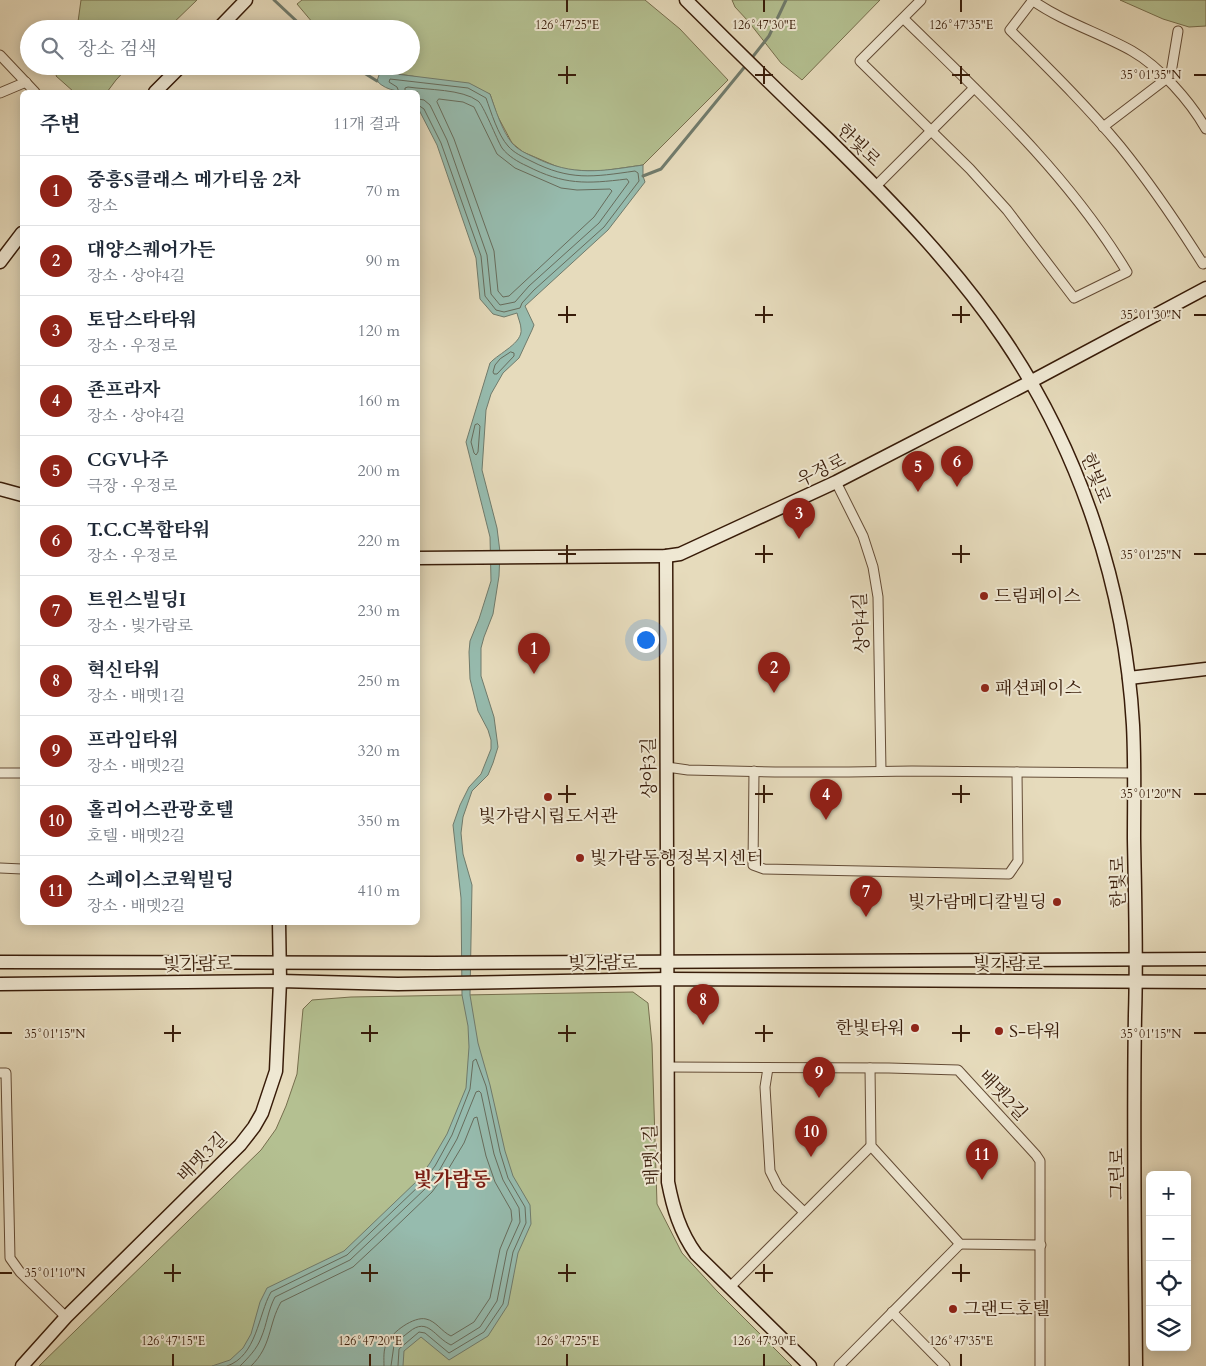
<!DOCTYPE html>
<html lang="ko">
<meta charset="utf-8">
<style>
body{margin:0;font-family:Cardo,"Noto Serif KR",serif;background:#f6f6f7;color:#1f2937}
.controls{position:absolute;right:15px;bottom:15px;display:grid;overflow:hidden;border-radius:8px;box-shadow:0 2px 12px #0003}
.controls button{width:45px;height:45px;display:grid;place-items:center;padding:0;border:0;border-bottom:1px solid #e0e1e3;background:#fff;color:#1f2937;font:25px sans-serif}
.you{position:absolute;left:645px;top:639px;width:18px;height:18px;margin:-12px;border:4px solid #fff;border-radius:50%;background:#1a73e8;box-shadow:0 0 0 8px #1a73e833}
.badge{display:grid;place-items:center;width:32px;height:32px;border-radius:50%;background:#8f2418;color:#fff;font-size:16px;font-weight:700}
.pin{position:absolute;translate:-50% -41px;filter:drop-shadow(0 1px 2px #0008)}
.pin::after{content:'';position:absolute;top:26px;width:18px;height:15px;background:inherit;clip-path:polygon(0 0,100% 0,50% 100%)}
.list{margin:0;padding:0;list-style:none}
h2{display:flex;justify-content:space-between;align-items:center;height:65px;margin:0;padding:0 20px;font-size:21px}
h2 small{font-size:16px;font-weight:400;color:#747a83}
.list li{display:grid;grid-template-columns:32px 1fr auto;gap:15px;align-items:center;box-sizing:border-box;height:70px;padding:0 20px;border-top:1px solid #e0e1e3}
.list b{display:block;font-size:19px;white-space:nowrap}
.list p{margin:0;font-size:16px;white-space:nowrap;color:#747a83}
.list em{font-size:16px;font-style:normal;color:#747a83}
.icon{flex:none;width:28px;height:28px;fill:none;stroke:currentColor;stroke-width:2;stroke-linecap:round;stroke-linejoin:round}
.map{position:relative;flex:none;width:1206px;height:1366px;overflow:hidden}
.search{position:absolute;background:#fff;box-shadow:0 2px 12px #0003;left:20px;top:20px;width:400px;height:55px;display:flex;align-items:center;gap:12px;box-sizing:border-box;padding:0 18px;border-radius:28px;color:#747a83;font-size:19px}
.panel{position:absolute;background:#fff;box-shadow:0 2px 12px #0003;left:20px;top:90px;width:400px;height:835px;border-radius:8px}
.map>svg:first-child{display:block}
.green{fill:#b4c091;stroke:#766e4d}
.water{fill:#96bbae;stroke:#707b6c}
.lines{fill:none;stroke-linecap:round;stroke-linejoin:round}
.shore{stroke:#676c5c;stroke-width:1}
.stream{stroke:#707b6c;stroke-width:3}
.street-casing{stroke:#644c36;stroke-width:11}
.secondary-casing{stroke:#381c09;stroke-width:15}
.street{stroke:#efe8d3;stroke-width:9}
.secondary{stroke:#efe8d3;stroke-width:12}
.ticks{fill:none;stroke:#381c09;stroke-width:2}
.poi-dot{fill:#8f2418;stroke:#efe8d3;stroke-width:2}
.labels{text-anchor:middle;stroke-width:4;stroke-linejoin:round;paint-order:stroke}
.street-label{font-size:18px;fill:#381c09;stroke:#efe8d3}
.poi-label{font-size:18px;fill:#381c09;stroke:#efe8d3;text-anchor:start}
.quarter-label{font-size:20px;font-weight:bold;fill:#7a1f14;stroke:#efe8d3}
.ticks-label{font-size:12px;text-anchor:middle;fill:#381c09;stroke:#efe8d3;stroke-width:4;stroke-linejoin:round;paint-order:stroke}
</style>
<div class="map">
<svg width="1206" height="1366" viewBox="0 0 1206 1366">
<rect width="100%" height="100%" fill="#e6dbbc"/>
<filter id="stains"><feTurbulence type="fractalNoise" baseFrequency=".004" numOctaves="4"/><feColorMatrix values="0 0 0 0 .2 0 0 0 0 .09 0 0 0 0 .02 0 0 0 .5 -.17"/></filter>
<radialGradient id="worn" r=".72"><stop offset=".6" stop-color="#630" stop-opacity="0"/><stop offset="1" stop-color="#630" stop-opacity=".3"/></radialGradient>
<g class="green">
<path d="M 81,0 L 197,0 L 167,29 L 77,29 Z"/>
<path d="M 302,0 L 645,0 L 680,29 L 728,80 L 643,165 L 601,171 L 565,170 L 523,152 L 512,143 L 497,115 L 490,94 L 412,76 L 380,72 L 364,66 L 411,66 L 411,29 L 318,29 L 297,4 Z"/>
<path d="M 732,0 L 880,0 L 802,80 L 781,63 L 748,21 L 735,7 Z"/>
<path d="M 1120,0 L 1206,0 L 1206,26 L 1189,27 L 1163,19 Z"/>
<path d="M 60,66 L 129,66 L 116,80 L 107,92 L 74,92 L 56,76 Z"/>
<path d="M 633,992 L 648,1003 L 652,1044 L 657,1204 L 682,1253 L 717,1291 L 792,1366 L 39,1366 L 261,1150 L 276,1129 L 286,1106 L 297,1074 L 303,1009 L 312,1000 L 351,997 Z"/>
</g>
<path class="water" d="M 380,72 L 469,83 L 490,94 C 495,108 502,131 512,143 C 518,150 527,154 534,157 C 573,177 602,171 643,165 L 643,176 L 645,182 L 608,230 L 525,306 L 534,325 L 532,330 L 519,358 L 503,373 L 491,394 L 486,410 L 482,470 L 497,528 L 500,552 L 499,576 L 493,614 L 484,637 L 481,648 L 481,676 L 494,717 L 498,747 L 493,763 L 488,775 L 472,791 L 463,817 L 461,833 L 463,854 L 472,885 L 470,995 L 478,1043 L 490,1085 L 505,1151 L 513,1176 L 530,1205 L 531,1224 L 518,1253 L 508,1305 L 488,1336 L 449,1360 L 421,1337 L 404,1351 L 403,1366 L 212,1366 L 230,1360 L 243,1348 L 251,1334 L 260,1302 L 267,1288 L 344,1251 L 417,1181 L 430,1163 L 447,1134 L 466,1088 L 469,1047 L 468,1026 L 462,995 L 461,898 L 453,825 L 460,805 L 469,787 L 481,774 L 491,749 L 491,740 L 488,730 L 478,711 L 470,679 L 469,652 L 470,641 L 479,619 L 491,581 L 490,537 L 466,442 L 490,363 C 499,353 523,343 521,329 C 521,324 518,318 517,313 L 504,317 L 493,314 L 480,299 L 476,258 L 437,145 L 418,108 L 418,92 C 403,92 387,92 377,81 Z"/>
<g class="lines">
<g class="shore">
<path d="M 399,92 L 397,87 L 389,82 L 390,79 L 468,88 L 486,98 C 491,112 498,135 508,146 C 514,153 523,157 531,161 C 570,181 593,177 635,171 L 638,173 L 639,181 L 604,227 L 534,290 L 522,303 L 520,308 L 504,312 L 496,310 L 485,296 L 481,256 L 441,143 L 424,109 L 418,105"/>
<path d="M 405,92 L 405,88 L 408,87 C 428,90 462,89 478,101 C 483,104 497,140 502,148 C 508,156 518,162 527,166 C 564,185 586,184 627,179 L 629,182 L 599,223 L 529,286 L 515,302 L 500,305 L 491,294 L 487,255 L 447,140 L 430,105 L 424,100 L 418,99"/>
<path d="M 439,99 L 463,102 L 474,107 L 497,154 L 515,168 L 561,188 L 577,190 L 610,189 L 612,191 L 594,217 L 509,296 L 503,297 L 498,291 L 494,251 L 454,139 L 437,102 Z"/>
<path d="M 511,352 L 514,353 L 514,356 L 497,374 L 494,374 L 493,372 L 495,365 L 500,359 Z"/>
<path d="M 478,424 L 480,426 L 478,452 L 476,455 L 474,453 L 471,442 L 475,425 Z"/>
<path d="M 227,1366 C 257,1356 258,1315 271,1292 L 347,1255 L 421,1184 L 435,1166 L 452,1135 L 470,1089 L 473,1061 L 476,1059 L 486,1086 L 500,1152 L 508,1178 L 525,1207 L 526,1223 L 513,1252 L 503,1304 L 484,1332 L 449,1353 L 425,1333 L 419,1332 L 399,1349 L 398,1366"/>
<path d="M 240,1366 C 248,1358 257,1349 261,1338 C 267,1324 268,1310 275,1297 L 350,1260 L 425,1189 L 440,1169 L 457,1139 L 476,1092 L 479,1091 L 481,1093 L 494,1154 L 503,1180 L 519,1208 L 520,1222 L 507,1251 L 497,1301 L 480,1327 L 451,1345 C 435,1338 428,1316 409,1332 C 404,1336 398,1340 394,1345 L 391,1366"/>
<path d="M 251,1366 C 272,1346 268,1325 281,1302 L 353,1267 L 383,1239 L 432,1192 L 446,1173 L 464,1143 L 474,1118 L 477,1117 L 486,1156 L 495,1182 L 511,1210 L 512,1220 L 500,1249 L 490,1298 L 474,1322 L 451,1336 C 442,1332 436,1321 426,1319 C 414,1316 392,1332 387,1343 C 383,1349 384,1359 384,1366"/>
</g>
<g class="stream">
<path d="M 274,0 L 305,29"/>
<path d="M 751,59 L 769,36 L 786,0"/>
<path d="M 353,66 L 377,81"/>
<path d="M 643,176 L 661,169 L 747,64"/>
</g>
<g class="street-casing">
<g id="street">
<path d="M 1032,0 C 1063,22 1100,33 1132,51 C 1160,67 1190,101 1206,129"/>
<path d="M 1033,0 L 1010,30 C 1048,68 1086,105 1120,146 C 1150,183 1177,223 1203,264 L 1206,262"/>
<path d="M 903,18 C 984,97 1068,174 1127,272 L 1074,298 L 1007,210 L 970,169 L 860,61 L 921,0"/>
<path d="M 0,55 L 35,92"/>
<path d="M 0,93 L 26,82"/>
<path d="M 1103,127 L 1166,79 L 1171,73 L 1178,31"/>
<path d="M 876,186 L 974,88"/>
<path d="M 836,482 L 863,536 L 873,567 L 878,597 L 881,771"/>
<path d="M 667,767 L 688,770 L 775,772 L 849,772 L 912,771 L 1133,773"/>
<path d="M 754,771 L 753,865 L 764,869 L 1009,874 L 1018,861 L 1017,772"/>
<path d="M 0,773 L 22,773"/>
<path d="M 0,868 L 22,869"/>
<path d="M 668,1067 L 889,1068 L 958,1070 L 1036,1155 L 1040,1161 L 1040,1366"/>
<path d="M 768,1068 L 765,1087 L 770,1171 L 778,1187 L 804,1212"/>
<path d="M 870,1068 L 871,1146 L 960,1244 L 1041,1245"/>
<path d="M 0,1073 L 6,1073 L 10,1258 L 20,1272 L 66,1317"/>
<path d="M 730,1287 L 871,1146"/>
<path d="M 892,1312 L 945,1366"/>
<path d="M 839,1366 L 960,1244"/>
</g>
</g>
<g class="secondary-casing">
<g id="secondary">
<path d="M 686,0 C 733,47 780,93 828,139 C 891,201 954,265 1004,339 C 1081,453 1125,588 1133,725 C 1135,763 1134,802 1134,839 C 1135,898 1137,956 1135,1015 C 1133,1132 1135,1249 1136,1366"/>
<path d="M 218,29 L 246,0"/>
<path d="M 155,92 L 181,66"/>
<path d="M 0,262 L 22,233"/>
<path d="M 0,489 L 22,495"/>
<path d="M 666,556 L 668,1182 C 673,1208 680,1232 696,1254 L 810,1366"/>
<path d="M 418,558 L 666,556 L 680,554 L 836,482 L 1030,382 L 1206,288"/>
<path d="M 1129,678 L 1206,669"/>
<path d="M 0,962 L 434,963 L 1206,959"/>
<path d="M 0,984 L 280,981 L 398,984 L 667,979 L 1206,982"/>
<path d="M 22,1366 L 66,1317 L 240,1145 L 254,1127 L 262,1113 L 276,1071 L 280,981 L 279,922"/>
</g>
</g>
<use href="#street" class="street"/>
<use href="#secondary" class="secondary"/>
</g>
<path class="ticks" d="M 567,0 L 567,12M 764,0 L 764,12M 961,0 L 961,12M 567,66 L 567,84M 764,66 L 764,84M 961,66 L 961,84M 558,75 L 576,75M 755,75 L 773,75M 952,75 L 970,75M 1194,75 L 1206,75M 567,306 L 567,323M 764,306 L 764,323M 961,306 L 961,323M 558,315 L 576,315M 755,315 L 773,315M 952,315 L 970,315M 1194,315 L 1206,315M 567,545 L 567,563M 764,545 L 764,563M 961,545 L 961,563M 558,554 L 576,554M 755,554 L 773,554M 952,554 L 970,554M 1194,554 L 1206,554M 567,785 L 567,803M 764,785 L 764,803M 961,785 L 961,803M 558,794 L 576,794M 755,794 L 773,794M 952,794 L 970,794M 1194,794 L 1206,794M 173,1025 L 173,1042M 370,1025 L 370,1042M 567,1025 L 567,1042M 764,1025 L 764,1042M 961,1025 L 961,1042M 0,1033 L 12,1033M 164,1033 L 181,1033M 361,1033 L 378,1033M 558,1033 L 576,1033M 755,1033 L 773,1033M 952,1033 L 970,1033M 1194,1033 L 1206,1033M 173,1264 L 173,1282M 370,1264 L 370,1282M 567,1264 L 567,1282M 764,1264 L 764,1282M 961,1264 L 961,1282M 0,1273 L 12,1273M 164,1273 L 181,1273M 361,1273 L 378,1273M 558,1273 L 576,1273M 755,1273 L 773,1273M 952,1273 L 970,1273M 173,1354 L 173,1366M 370,1354 L 370,1366M 567,1354 L 567,1366M 764,1354 L 764,1366M 961,1354 L 961,1366"/>
<g class="poi-dot">
<circle cx="984" cy="596" r="5"/>
<circle cx="985" cy="688" r="5"/>
<circle cx="548" cy="797" r="5"/>
<circle cx="580" cy="858" r="5"/>
<circle cx="1057" cy="902" r="5"/>
<circle cx="915" cy="1028" r="5"/>
<circle cx="999" cy="1031" r="5"/>
<circle cx="953" cy="1309" r="5"/>
</g>
<g class="labels">
<g class="street-label">
<text transform="translate(859 145) rotate(44)" y="6">한빛로</text>
<text transform="translate(821 470) rotate(-26)" y="6">우정로</text>
<text transform="translate(1096 478) rotate(69)" y="6">한빛로</text>
<text transform="translate(861 623) rotate(-93)" y="6">상야4길</text>
<text transform="translate(649 768) rotate(-91)" y="6">상야3길</text>
<text transform="translate(1118 882) rotate(-91)" y="6">한빛로</text>
<text transform="translate(603 963) rotate(-1)" y="6">빛가람로</text>
<text transform="translate(198 964) rotate(-1)" y="6">빛가람로</text>
<text x="1008" y="970">빛가람로</text>
<text transform="translate(1003 1095) rotate(47)" y="6">배멧2길</text>
<text transform="translate(651 1155) rotate(-92)" y="6">배멧1길</text>
<text transform="translate(202 1157) rotate(-45)" y="6">배멧3길</text>
<text transform="translate(1117 1174) rotate(-90)" y="6">그린로</text>
</g>
<g class="poi-label">
<text x="994" y="602">드림페이스</text>
<text x="995" y="694">패션페이스</text>
<text x="548" y="822" text-anchor="middle">빛가람시립도서관</text>
<text x="590" y="864">빛가람동행정복지센터</text>
<text x="1047" y="908" text-anchor="end">빛가람메디칼빌딩</text>
<text x="905" y="1034" text-anchor="end">한빛타워</text>
<text x="1009" y="1037">S-타워</text>
<text x="963" y="1315">그랜드호텔</text>
</g>
<g class="quarter-label">
<text x="452" y="1186">빛가람동</text>
</g>
</g>
<g class="ticks-label">
<text x="567" y="29">126°47'25"E</text>
<text x="764" y="29">126°47'30"E</text>
<text x="961" y="29">126°47'35"E</text>
<text x="1151" y="79">35°01'35"N</text>
<text x="1151" y="319">35°01'30"N</text>
<text x="1151" y="559">35°01'25"N</text>
<text x="1151" y="798">35°01'20"N</text>
<text x="55" y="1038">35°01'15"N</text>
<text x="1151" y="1038">35°01'15"N</text>
<text x="55" y="1277">35°01'10"N</text>
<text x="173" y="1345">126°47'15"E</text>
<text x="370" y="1345">126°47'20"E</text>
<text x="567" y="1345">126°47'25"E</text>
<text x="764" y="1345">126°47'30"E</text>
<text x="961" y="1345">126°47'35"E</text>
</g>
<rect width="100%" height="100%" filter="url(#stains)"/>
<rect width="100%" height="100%" fill="url(#worn)"/>
</svg>
<div class="controls">
<button>+</button>
<button>−</button>
<button><svg class="icon" aria-label="locate" viewBox="0 0 24 24"><circle cx="12" cy="12" r="6"/><path d="M12 2v4M12 18v4M2 12h4M18 12h4"/></svg></button>
<button><svg class="icon" aria-label="layers" viewBox="0 0 24 24"><path d="M12 4l9 5-9 5-9-5zM3 14l9 5 9-5"/></svg></button>
</div>
<div class="you"></div>
<div class="pin badge" style="left:534px;top:674px">1</div>
<div class="pin badge" style="left:774px;top:693px">2</div>
<div class="pin badge" style="left:799px;top:539px">3</div>
<div class="pin badge" style="left:826px;top:820px">4</div>
<div class="pin badge" style="left:918px;top:492px">5</div>
<div class="pin badge" style="left:957px;top:487px">6</div>
<div class="pin badge" style="left:866px;top:917px">7</div>
<div class="pin badge" style="left:703px;top:1025px">8</div>
<div class="pin badge" style="left:819px;top:1098px">9</div>
<div class="pin badge" style="left:811px;top:1157px">10</div>
<div class="pin badge" style="left:982px;top:1180px">11</div>
<div class="search"><svg class="icon" aria-label="search" viewBox="0 0 24 24"><circle cx="10" cy="10" r="6"/><path d="M15 15l6 6"/></svg>장소 검색</div>
<section class="panel">
<h2>주변<small>11개 결과</small></h2>
<ul class="list">
<li><span class="badge">1</span><div><b>중흥S클래스 메가티움 2차</b><p>장소</p></div><em>70 m</em></li>
<li><span class="badge">2</span><div><b>대양스퀘어가든</b><p>장소 · 상야4길</p></div><em>90 m</em></li>
<li><span class="badge">3</span><div><b>토담스타타워</b><p>장소 · 우정로</p></div><em>120 m</em></li>
<li><span class="badge">4</span><div><b>죤프라자</b><p>장소 · 상야4길</p></div><em>160 m</em></li>
<li><span class="badge">5</span><div><b>CGV나주</b><p>극장 · 우정로</p></div><em>200 m</em></li>
<li><span class="badge">6</span><div><b>T.C.C복합타워</b><p>장소 · 우정로</p></div><em>220 m</em></li>
<li><span class="badge">7</span><div><b>트윈스빌딩I</b><p>장소 · 빛가람로</p></div><em>230 m</em></li>
<li><span class="badge">8</span><div><b>혁신타워</b><p>장소 · 배멧1길</p></div><em>250 m</em></li>
<li><span class="badge">9</span><div><b>프라임타워</b><p>장소 · 배멧2길</p></div><em>320 m</em></li>
<li><span class="badge">10</span><div><b>홀리어스관광호텔</b><p>호텔 · 배멧2길</p></div><em>350 m</em></li>
<li><span class="badge">11</span><div><b>스페이스코웍빌딩</b><p>장소 · 배멧2길</p></div><em>410 m</em></li>
</ul>
</section>
</div>
